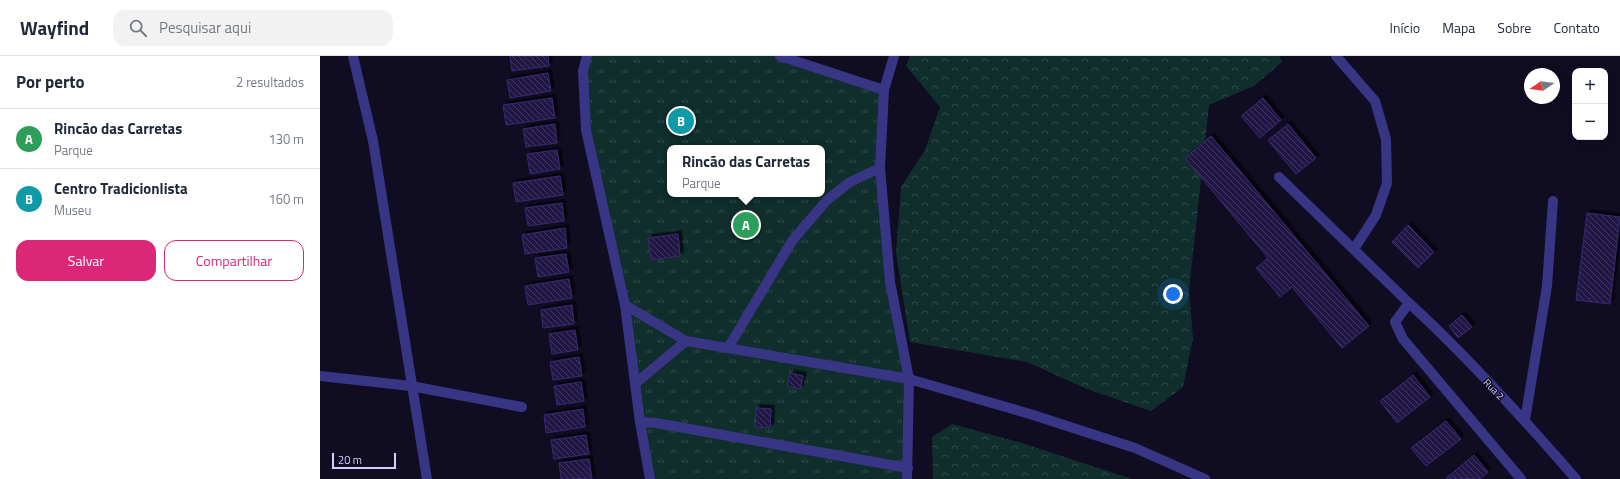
<!DOCTYPE html>
<html lang="pt">
<meta charset="utf-8">
<style>
body{margin:0;font-family:"Titillium Web",sans-serif;background:#f2f2f3;color:#1f2937}
.controls{position:absolute;right:12px;top:12px;display:grid;overflow:hidden;border-radius:8px;box-shadow:0 2px 10px #0003}
.controls button{width:36px;height:36px;display:grid;place-items:center;padding:0;border:0;border-bottom:1px solid #e0e1e3;background:#fff;color:#1f2937;font:20px sans-serif}
.compass{position:absolute;left:1204px;top:12px;width:36px;height:36px;border-radius:50%;background:#fff;box-shadow:0 2px 10px #0003;rotate:257deg}
.scale{position:absolute;left:12px;bottom:10px;width:64px;box-sizing:border-box;padding-left:4px;border:2px solid #d4cfff;border-top:0;font-size:11px;line-height:14px;white-space:nowrap;color:#d4cfff;-webkit-text-stroke:3px #100d23;paint-order:stroke}
.you{position:absolute;left:853px;top:238px;width:14px;height:14px;margin:-10px;border:3px solid #fff;border-radius:50%;background:#1a73e8;box-shadow:0 0 0 6px #1a73e833}
.badge{display:grid;place-items:center;width:26px;height:26px;border-radius:50%;background:#db2777;color:#fff;font-size:13px;font-weight:700}
.pin{position:absolute;translate:-50% -50%;border:2px solid #fff;box-shadow:0 1px 4px #0006}
.popup{position:absolute;left:347px;top:89px;width:158px;height:52px;box-sizing:border-box;display:grid;place-content:center;border-radius:8px;background:#fff;filter:drop-shadow(0 1px 3px #0005);font-size:13px;white-space:nowrap;color:#747a83}
.popup b{font-size:15px;color:#1f2937}
.popup::after{content:'';position:absolute;left:50%;top:100%;margin-left:-8px;border:8px solid transparent;border-top-color:#fff}
.list{margin:0;padding:0;list-style:none}
h2{display:flex;justify-content:space-between;align-items:center;height:52px;margin:0;padding:0 16px;font-size:17px}
h2 small{font-size:13px;font-weight:400;color:#747a83}
.list li{display:grid;grid-template-columns:26px 1fr auto;gap:12px;align-items:center;box-sizing:border-box;height:60px;padding:0 16px;border-top:1px solid #e0e1e3}
.list b{display:block;font-size:15px;white-space:nowrap}
.list p{margin:0;font-size:13px;white-space:nowrap;color:#747a83}
.list em{font-size:13px;font-style:normal;color:#747a83}
.actions{display:flex;gap:8px;padding:12px 16px}
.actions a{flex:1;padding:9px 0;border:1px solid #db2777;border-radius:12px;text-align:center;font-size:14px;color:#db2777}
.actions .main{background:#db2777;color:#fff}
.icon{flex:none;width:22px;height:22px;fill:none;stroke:currentColor;stroke-width:2;stroke-linecap:round;stroke-linejoin:round}
.map{position:relative;flex:none;width:1300px;height:423px;overflow:hidden}
header{display:flex;align-items:center;gap:24px;box-sizing:border-box;height:56px;padding:0 20px;background:#fff;border-bottom:1px solid #e0e1e3}
header strong{font-size:19px}
nav{display:flex;gap:22px;margin-inline-start:auto;font-size:14px}
.search{width:280px;height:36px;background:#f2f2f3;display:flex;align-items:center;gap:10px;box-sizing:border-box;padding:0 14px;border-radius:12px;color:#747a83;font-size:15px}
main{display:flex}
aside{flex:1;background:#fff}
.map>svg:first-child{display:block}
.forest{fill:url(#forest-crowns)}
.park{fill:url(#park-tufts);fill-rule:evenodd}
.building{fill:url(#building-back-hatch);stroke:#372972;filter:url(#shadow)}
.lines{fill:none;stroke-linecap:round;stroke-linejoin:round}
.minor{stroke:#383585;stroke-width:10}
.labels{text-anchor:middle;stroke-width:3;stroke-linejoin:round;paint-order:stroke}
.street-label{font-size:10px;fill:#d4cfff;stroke:#100d23}
</style>
<header>
<strong>Wayfind</strong>
<div class="search"><svg class="icon" aria-label="search" viewBox="0 0 24 24"><circle cx="10" cy="10" r="6"/><path d="M15 15l6 6"/></svg>Pesquisar aqui</div>
<nav><a>Início</a><a>Mapa</a><a>Sobre</a><a>Contato</a></nav>
</header>
<main>
<aside>
<h2>Por perto<small>2 resultados</small></h2>
<ul class="list">
<li><span class="badge" style="background:#2e9e5b">A</span><div><b>Rincão das Carretas</b><p>Parque</p></div><em>130 m</em></li>
<li><span class="badge" style="background:#0f9aa8">B</span><div><b>Centro Tradicionlista</b><p>Museu</p></div><em>160 m</em></li>
</ul>
<div class="actions"><a class="main">Salvar</a><a>Compartilhar</a></div>
</aside>
<div class="map">
<svg width="1300" height="423" viewBox="0 0 1300 423">
<defs>
<pattern id="forest-crowns" width="20" height="18" patternUnits="userSpaceOnUse"><rect width="20" height="18" fill="#0f2e2c"/><path d="M2 6a3 3 0 1 1 6 0M12 15a3 3 0 1 1 6 0" fill="none" stroke="#314b4c"/></pattern>
<pattern id="park-tufts" width="24" height="20" patternUnits="userSpaceOnUse"><rect width="24" height="20" fill="#0f2e2c"/><path d="M3 7l-1-3M5 7V3M7 7l1-3M15 17l-1-3M17 17v-4M19 17l1-3" fill="none" stroke="#314b4c"/></pattern>
<pattern id="building-back-hatch" width="6" height="6" patternUnits="userSpaceOnUse"><rect width="6" height="6" fill="#211845"/><path d="M-1 5l2 2M0 0l6 6M5-1l2 2" fill="none" stroke="#403961"/></pattern>
<filter id="shadow"><feDropShadow dx="3.5" dy="-3.5" stdDeviation="0" flood-color="#0009"/></filter>
</defs>
<rect width="100%" height="100%" fill="#100d23"/>
<g class="forest">
<path d="M 590,0 L 959,0 L 962,6 L 934,30 L 889,49 L 869,235 L 873,282 L 863,331 L 831,355 L 767,333 L 707,306 L 590,286 L 576,197 L 581,131 L 605,94 L 620,51 L 586,10 Z"/>
<path d="M 632,368 L 702,387 L 812,423 L 613,423 L 612,381 Z"/>
</g>
<path class="park" d="M 267,0 L 460,0 L 564,34 L 561,78 L 570,226 L 589,323 L 587,423 L 330,423 L 316,327 L 266,74 ZM 350,92 L 502,92 L 502,138 L 350,138 Z"/>
<g class="building">
<path d="M 190,0 L 228,0 L 229,10 L 192,15 Z"/>
<path d="M 228,17 L 231,35 L 190,42 L 187,24 Z"/>
<path d="M 232,42 L 235,62 L 186,69 L 183,49 Z"/>
<path d="M 943,42 L 961,64 L 940,82 L 921,60 Z"/>
<path d="M 235,68 L 237,87 L 206,91 L 203,73 Z"/>
<path d="M 968,68 L 996,102 L 976,118 L 948,84 Z"/>
<path d="M 891,80 L 1049,270 L 1022,292 L 972,231 L 960,241 L 936,212 L 948,202 L 865,102 Z"/>
<path d="M 237,94 L 240,113 L 210,118 L 207,98 Z"/>
<path d="M 240,120 L 243,139 L 196,146 L 193,127 Z"/>
<path d="M 242,147 L 244,165 L 208,170 L 205,152 Z"/>
<path d="M 1267,157 L 1300,161 L 1290,248 L 1256,244 Z"/>
<path d="M 1088,169 L 1114,196 L 1098,212 L 1072,186 Z"/>
<path d="M 245,172 L 247,192 L 205,198 L 202,179 Z"/>
<path d="M 358,178 L 360,200 L 331,204 L 328,182 Z"/>
<path d="M 246,198 L 249,216 L 218,221 L 215,202 Z"/>
<path d="M 249,223 L 252,242 L 208,249 L 205,230 Z"/>
<path d="M 252,249 L 254,268 L 223,272 L 221,254 Z"/>
<path d="M 1142,259 L 1152,271 L 1138,282 L 1129,270 Z"/>
<path d="M 255,274 L 258,294 L 232,298 L 229,278 Z"/>
<path d="M 259,301 L 262,320 L 233,324 L 230,306 Z"/>
<path d="M 470,317 L 483,320 L 480,333 L 467,330 Z"/>
<path d="M 1093,319 L 1110,341 L 1077,367 L 1060,345 Z"/>
<path d="M 261,326 L 264,345 L 237,349 L 234,330 Z"/>
<path d="M 436,352 L 451,353 L 450,372 L 435,371 Z"/>
<path d="M 263,353 L 265,371 L 226,377 L 224,359 Z"/>
<path d="M 1126,365 L 1141,383 L 1106,410 L 1091,392 Z"/>
<path d="M 266,379 L 269,398 L 234,403 L 231,384 Z"/>
<path d="M 1154,399 L 1168,416 L 1160,423 L 1127,423 L 1126,422 Z"/>
<path d="M 269,403 L 272,423 L 241,423 L 239,407 Z"/>
</g>
<g class="lines">
<g class="minor">
<path d="M 33,0 L 53,85 L 107,423"/>
<path d="M 267,0 L 263,15 L 266,74 L 305,249 L 320,366 L 330,423"/>
<path d="M 460,0 L 564,34"/>
<path d="M 574,0 L 564,34 L 560,112 L 570,226 L 589,323 L 587,423"/>
<path d="M 1016,0 L 1055,45 L 1066,83 L 1067,127 L 1056,159 L 1034,193"/>
<path d="M 959,121 L 1089,247 L 1075,266 L 1083,283 L 1201,423"/>
<path d="M 1089,247 C 1148,301 1203,362 1256,423"/>
<path d="M 305,249 L 366,285 L 589,323 L 710,358 L 815,392 L 885,423"/>
<path d="M 408,292 L 472,185 L 507,144 L 530,126 L 560,112"/>
<path d="M 0,320 L 91,330 L 202,351"/>
<path d="M 316,327 L 366,285"/>
<path d="M 1205,364 L 1227,230 L 1233,145"/>
<path d="M 320,366 L 336,367 L 588,412"/>
</g>
</g>
<g class="labels">
<g class="street-label">
<text transform="translate(1174 333) rotate(46)" y="4">Rua 2</text>
</g>
</g>
</svg>
<div class="controls">
<button>+</button>
<button>−</button>
</div>
<svg class="compass" viewBox="-18 -18 36 36"><path d="M0-13l5 13h-10z" fill="#e53935"/><path d="M0 13l5-13h-10z" fill="#747a83"/></svg>
<div class="scale">20 m</div>
<div class="you"></div>
<div class="pin badge" style="left:426px;top:169px;background:#2e9e5b">A</div>
<div class="popup"><b>Rincão das Carretas</b>Parque</div>
<div class="pin badge" style="left:361px;top:65px;background:#0f9aa8">B</div>
</div>
</main>
